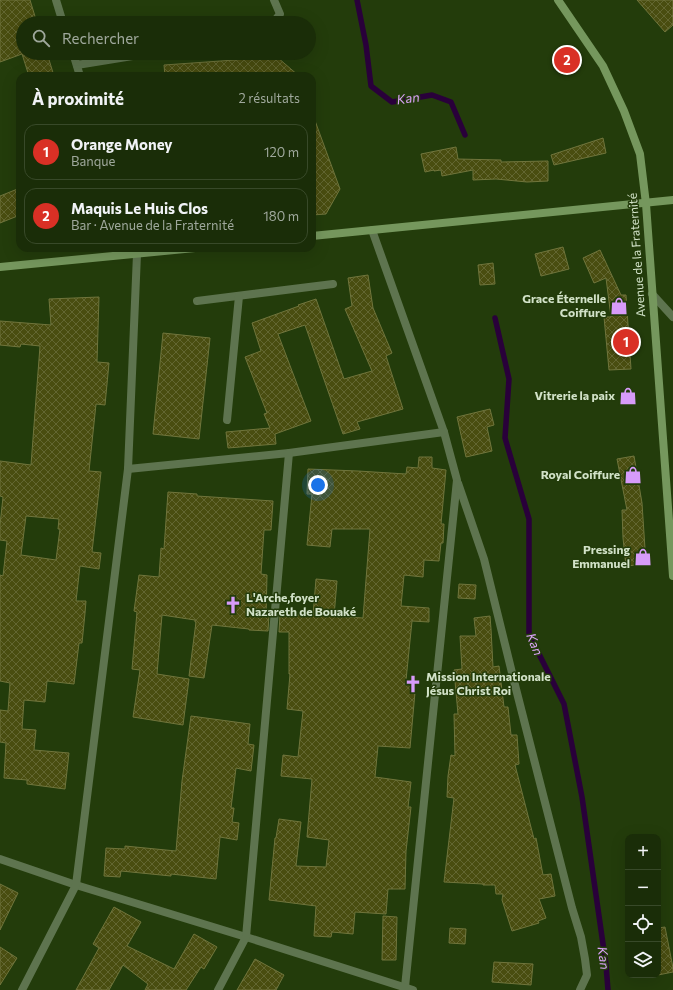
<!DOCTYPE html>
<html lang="fr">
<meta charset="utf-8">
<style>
body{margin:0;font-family:Commissioner,sans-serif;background:#233512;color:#f1f3f6}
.controls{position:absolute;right:12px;bottom:12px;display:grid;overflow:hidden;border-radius:8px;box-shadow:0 4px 16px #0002}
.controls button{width:36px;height:36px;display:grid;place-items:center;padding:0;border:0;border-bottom:1px solid #384929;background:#1a2d08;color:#f1f3f6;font:20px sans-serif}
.you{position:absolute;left:318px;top:485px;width:14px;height:14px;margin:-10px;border:3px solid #fff;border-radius:50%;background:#1a73e8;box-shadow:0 0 0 6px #1a73e833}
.badge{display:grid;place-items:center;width:26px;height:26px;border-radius:50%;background:#d93025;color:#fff;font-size:13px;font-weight:700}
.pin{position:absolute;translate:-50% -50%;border:2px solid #fff;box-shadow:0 1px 4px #0006}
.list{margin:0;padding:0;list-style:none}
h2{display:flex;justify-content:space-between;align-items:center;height:52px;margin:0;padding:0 16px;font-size:17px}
h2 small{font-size:13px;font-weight:400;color:#9fa89c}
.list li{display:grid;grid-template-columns:26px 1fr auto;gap:12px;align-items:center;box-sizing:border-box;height:56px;margin:0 8px 8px;padding:0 8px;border:1px solid #384929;border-radius:12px}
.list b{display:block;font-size:15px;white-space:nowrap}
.list p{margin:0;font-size:13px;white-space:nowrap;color:#9fa89c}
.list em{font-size:13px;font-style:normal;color:#9fa89c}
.icon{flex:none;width:22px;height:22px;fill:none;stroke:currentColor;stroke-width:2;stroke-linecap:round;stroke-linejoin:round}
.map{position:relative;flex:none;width:673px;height:990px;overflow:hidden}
.search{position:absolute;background:#1a2d08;box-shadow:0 4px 16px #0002;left:16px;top:16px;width:300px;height:44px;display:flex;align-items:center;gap:10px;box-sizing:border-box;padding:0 14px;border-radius:22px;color:#9fa89c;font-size:15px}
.panel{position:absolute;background:#1a2d08;box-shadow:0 4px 16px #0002;left:16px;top:72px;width:300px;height:180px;border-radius:12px}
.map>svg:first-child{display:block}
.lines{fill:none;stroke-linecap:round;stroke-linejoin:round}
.stream{stroke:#29003a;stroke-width:5.5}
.building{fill:url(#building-cross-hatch);stroke:#70753c;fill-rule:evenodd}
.lane{stroke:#5e744f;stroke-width:8}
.street{stroke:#5e744f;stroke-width:8}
.secondary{stroke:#75975d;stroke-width:8}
.labels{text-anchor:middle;stroke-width:3;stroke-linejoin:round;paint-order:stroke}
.street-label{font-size:12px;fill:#d2e2c8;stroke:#233c0b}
.poi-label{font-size:12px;font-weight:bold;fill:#d2e2c8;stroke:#233c0b;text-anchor:end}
.water-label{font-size:13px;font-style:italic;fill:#dda5fb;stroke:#233c0b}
</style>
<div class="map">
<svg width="673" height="990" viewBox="0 0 673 990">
<defs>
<pattern id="building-cross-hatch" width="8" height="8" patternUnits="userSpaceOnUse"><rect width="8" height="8" fill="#494d10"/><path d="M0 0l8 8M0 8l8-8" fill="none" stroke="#626631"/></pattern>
</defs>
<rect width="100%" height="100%" fill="#233c0b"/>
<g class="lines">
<g class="stream">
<path d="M 357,0 L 366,45 L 371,86 L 392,102 L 432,95 L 451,102 L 465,135"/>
<path d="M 495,318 L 509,379 L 505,438 L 529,519 L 529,634 L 564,704 L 582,797 L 606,965 L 608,990"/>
</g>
</g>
<g class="building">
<path d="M 0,0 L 30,0 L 37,23 L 23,23 L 23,53 L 47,53 L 54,76 L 29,76 L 22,54 L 0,62 Z"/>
<path d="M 637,0 L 673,0 L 673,25 L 665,32 Z"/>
<path d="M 277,57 L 299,76 L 165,76 L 164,65 Z"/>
<path d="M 312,118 L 314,118 L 340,189 L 326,214 L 312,215 Z"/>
<path d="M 603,138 L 606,153 L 554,165 L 551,155 Z"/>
<path d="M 456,147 L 458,159 L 501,160 L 501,162 L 548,161 L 548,181 L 527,182 L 496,179 L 473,180 L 473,170 L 442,176 L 441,170 L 434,171 L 434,170 L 425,172 L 421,154 Z"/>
<path d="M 20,188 L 20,215 L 0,223 L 0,196 Z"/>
<path d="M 563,247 L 569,269 L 541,276 L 535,254 Z"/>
<path d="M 600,250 L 621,295 L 626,295 L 631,369 L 609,370 L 604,317 L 611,317 L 606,278 L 594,283 L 583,258 Z"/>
<path d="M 493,263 L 495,284 L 480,285 L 478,265 Z"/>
<path d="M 368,275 L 373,308 L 392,353 L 386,356 L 403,409 L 357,422 L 360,429 L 343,434 L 305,325 L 278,334 L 311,421 L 275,434 L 276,444 L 228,448 L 226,432 L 270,428 L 264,414 L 267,413 L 245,357 L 261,351 L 252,323 L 299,306 L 298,305 L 316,299 L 344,379 L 372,371 L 345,309 L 352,306 L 348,278 Z"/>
<path d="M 99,297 L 97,362 L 109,363 L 105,405 L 96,404 L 89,471 L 101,472 L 92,552 L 101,553 L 99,569 L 80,566 L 76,601 L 86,601 L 85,613 L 82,643 L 79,643 L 74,684 L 47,681 L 45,702 L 24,700 L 22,729 L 36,730 L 34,750 L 69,753 L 65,789 L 27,784 L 27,780 L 4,778 L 6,743 L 0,742 L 0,710 L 8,711 L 10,683 L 0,681 L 0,575 L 3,576 L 7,541 L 0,540 L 0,525 L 3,497 L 0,496 L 0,461 L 31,465 L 40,346 L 21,344 L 20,347 L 0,345 L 0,321 L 51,325 L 49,299 ZM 26,516 L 59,519 L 58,529 L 60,529 L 56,560 L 21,555 Z"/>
<path d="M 163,333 L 210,338 L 199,439 L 153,434 Z"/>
<path d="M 490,409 L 494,425 L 487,427 L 492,451 L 466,457 L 457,417 Z"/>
<path d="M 634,456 L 642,503 L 646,564 L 626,566 L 623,538 L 622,510 L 627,510 L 617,459 Z"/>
<path d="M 419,457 L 432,457 L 432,468 L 446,470 L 441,524 L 444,524 L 443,543 L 441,543 L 439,561 L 424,560 L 423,577 L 404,575 L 401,606 L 429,608 L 429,622 L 412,621 L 406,680 L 416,681 L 410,748 L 378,746 L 375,777 L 411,782 L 408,807 L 411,807 L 406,851 L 405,889 L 388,889 L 386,914 L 355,912 L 353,934 L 332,932 L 331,937 L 314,936 L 316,906 L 269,900 L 275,838 L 276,838 L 279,819 L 301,822 L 296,866 L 326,867 L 329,840 L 307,837 L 312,779 L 281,776 L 283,755 L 298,757 L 303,711 L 287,709 L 290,674 L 289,674 L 289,632 L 279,632 L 280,615 L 313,615 L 316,579 L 337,581 L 334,616 L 363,618 L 370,529 L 332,529 L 330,547 L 307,545 L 312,494 L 307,494 L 308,469 L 358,471 L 406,474 L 407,467 L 418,468 Z"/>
<path d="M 168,492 L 197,494 L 197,496 L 273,501 L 271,530 L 264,530 L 261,574 L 267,575 L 266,615 L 269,615 L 268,631 L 249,630 L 249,629 L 212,625 L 204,678 L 189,676 L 196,622 L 195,622 L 195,620 L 162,615 L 157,674 L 189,679 L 183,725 L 133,717 L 140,670 L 132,669 L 137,612 L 134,611 L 139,575 L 159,577 L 161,548 L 164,549 Z"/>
<path d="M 459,584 L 476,585 L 475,599 L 458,598 Z"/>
<path d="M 490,616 L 491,629 L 493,667 L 499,666 L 504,707 L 508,707 L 511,735 L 517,735 L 519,764 L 515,765 L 534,839 L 536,838 L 543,875 L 551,874 L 555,896 L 539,899 L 546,918 L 538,921 L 539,923 L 512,931 L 502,900 L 503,894 L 496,894 L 495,885 L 483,885 L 483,884 L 444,882 L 454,798 L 447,797 L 448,776 L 451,755 L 455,756 L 454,714 L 458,714 L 454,670 L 462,669 L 460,636 L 476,636 L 474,618 Z"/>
<path d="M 191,716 L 250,724 L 248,744 L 254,745 L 251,771 L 236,768 L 231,808 L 234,808 L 232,822 L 239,823 L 237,840 L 220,837 L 216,879 L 171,874 L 171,876 L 121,871 L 120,877 L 104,876 L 106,848 L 125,849 L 125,846 L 176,851 L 182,781 Z"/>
<path d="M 0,884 L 18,893 L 0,930 Z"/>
<path d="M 114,907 L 141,922 L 127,946 L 174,969 L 194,934 L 217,947 L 204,969 L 201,967 L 186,990 L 145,990 L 148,984 L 123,965 L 109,990 L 76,990 L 99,948 L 93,944 Z"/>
<path d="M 383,916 L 397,917 L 396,960 L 382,960 Z"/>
<path d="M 665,927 L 673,968 L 673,972 L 658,975 L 658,928 Z"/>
<path d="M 450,928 L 466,929 L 465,944 L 449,943 Z"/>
<path d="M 0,947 L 17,958 L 0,985 Z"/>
<path d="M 255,959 L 284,975 L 276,990 L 237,990 Z"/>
<path d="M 494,962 L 533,964 L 531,985 L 492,982 Z"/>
</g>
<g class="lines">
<g class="lane">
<path d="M 197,301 L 333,284"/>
<path d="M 227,420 L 239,296"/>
</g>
<g class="street">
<path d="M 56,0 L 63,23"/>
<path d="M 273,23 L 280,14 L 274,0"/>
<path d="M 73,53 L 80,76"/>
<path d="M 77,65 L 151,53"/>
<path d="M 372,230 L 444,432 L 457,480 L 405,987 L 404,990"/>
<path d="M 652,294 L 673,317"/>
<path d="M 128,469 L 289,453 L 444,432"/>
<path d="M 458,483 L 484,559 L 516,689 L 572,908 L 581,937 L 585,959 L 587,975 L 580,990"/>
<path d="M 0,859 L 76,885 L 246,937 L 413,990"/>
<path d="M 22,990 L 76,885 L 128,469 L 137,254 L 135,248"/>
<path d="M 218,990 L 246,937 L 289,453"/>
</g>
<g class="secondary">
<path d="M 558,0 L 603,66 L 624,111 L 640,154 L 646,204 L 673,576"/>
<path d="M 312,236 L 673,200"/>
<path d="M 0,267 L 195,248"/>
</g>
</g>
<defs>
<g id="shop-bare" transform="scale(1.38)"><path d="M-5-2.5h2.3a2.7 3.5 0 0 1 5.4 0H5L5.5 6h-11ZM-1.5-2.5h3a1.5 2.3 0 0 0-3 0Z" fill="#d79bf9" stroke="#233c0b" stroke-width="2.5" paint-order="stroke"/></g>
<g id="church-bare" transform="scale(1.38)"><path d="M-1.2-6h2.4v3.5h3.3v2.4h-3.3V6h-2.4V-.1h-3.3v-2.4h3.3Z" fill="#d79bf9" stroke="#233c0b" stroke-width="2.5" paint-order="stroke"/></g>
</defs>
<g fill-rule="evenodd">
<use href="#shop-bare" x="619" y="306"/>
<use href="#shop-bare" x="628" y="396"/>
<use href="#shop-bare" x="633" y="475"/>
<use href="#shop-bare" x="643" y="557"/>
<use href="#church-bare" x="233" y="605"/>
<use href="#church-bare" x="413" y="684"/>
</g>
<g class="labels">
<g class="street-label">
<text transform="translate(637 255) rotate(-94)" y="4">Avenue de la Fraternité</text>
</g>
<g class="poi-label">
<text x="606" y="303">Grace Éternelle<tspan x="606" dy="14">Coiffure</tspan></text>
<text x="615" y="400">Vitrerie la paix</text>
<text x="620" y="479">Royal Coiffure</text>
<text x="630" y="554">Pressing<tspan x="630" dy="14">Emmanuel</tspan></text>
<text x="246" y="602" text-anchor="start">L'Arche,foyer<tspan x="246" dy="14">Nazareth de Bouaké</tspan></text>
<text x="426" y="681" text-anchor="start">Mission Internationale<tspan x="426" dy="14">Jésus Christ Roi</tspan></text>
</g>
<g class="water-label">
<text transform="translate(408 98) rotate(-8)" y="5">Kan</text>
<text transform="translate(535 644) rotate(68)" y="5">Kan</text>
<text transform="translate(604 958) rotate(82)" y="5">Kan</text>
</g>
</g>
</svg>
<div class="controls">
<button>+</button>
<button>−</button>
<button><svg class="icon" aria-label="locate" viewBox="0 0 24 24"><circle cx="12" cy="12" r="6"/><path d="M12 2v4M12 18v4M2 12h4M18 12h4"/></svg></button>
<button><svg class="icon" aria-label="layers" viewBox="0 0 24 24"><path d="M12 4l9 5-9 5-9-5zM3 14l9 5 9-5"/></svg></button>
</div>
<div class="you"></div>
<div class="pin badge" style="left:626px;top:342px">1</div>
<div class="pin badge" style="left:567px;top:60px">2</div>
<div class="search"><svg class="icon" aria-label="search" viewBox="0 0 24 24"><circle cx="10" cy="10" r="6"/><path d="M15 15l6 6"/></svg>Rechercher</div>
<section class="panel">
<h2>À proximité<small>2 résultats</small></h2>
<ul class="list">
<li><span class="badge">1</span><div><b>Orange Money</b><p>Banque</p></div><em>120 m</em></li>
<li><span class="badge">2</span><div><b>Maquis Le Huis Clos</b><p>Bar · Avenue de la Fraternité</p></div><em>180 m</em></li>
</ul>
</section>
</div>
